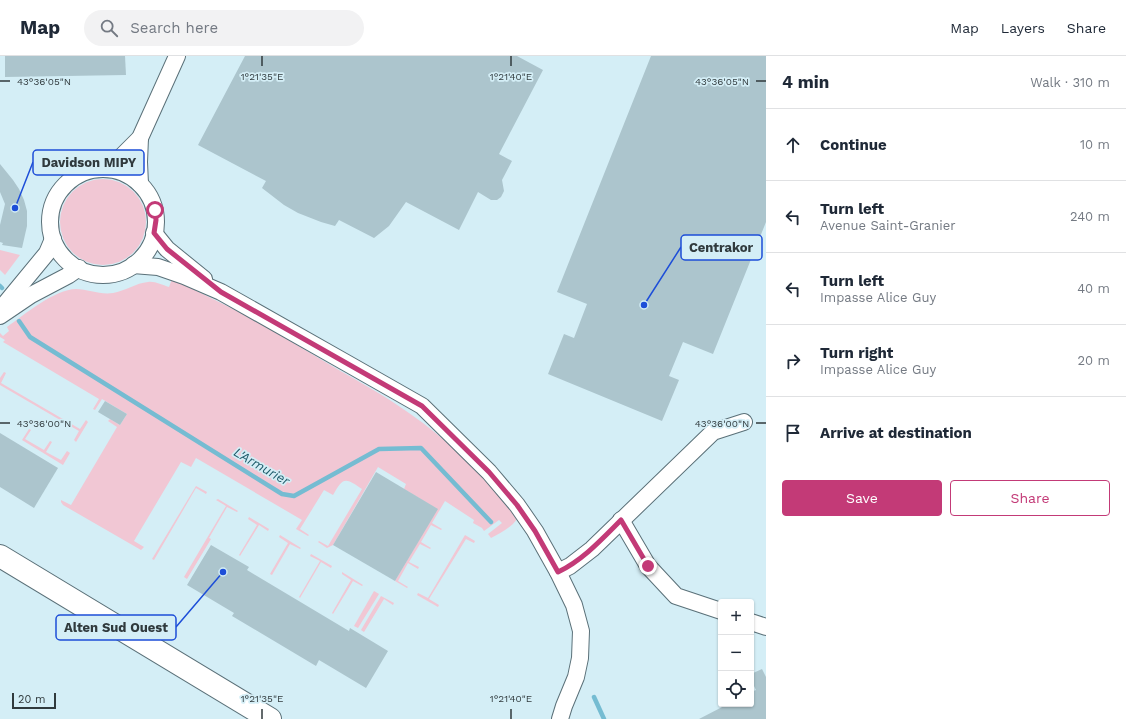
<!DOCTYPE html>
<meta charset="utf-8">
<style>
body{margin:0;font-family:"Work Sans",sans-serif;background:#f2f2f3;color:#1f2937}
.controls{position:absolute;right:12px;bottom:12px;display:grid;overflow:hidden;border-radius:4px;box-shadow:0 1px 3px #0004}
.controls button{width:36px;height:36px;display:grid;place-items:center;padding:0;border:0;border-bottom:1px solid #e0e1e3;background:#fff;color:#1f2937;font:20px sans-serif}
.scale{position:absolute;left:12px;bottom:10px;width:44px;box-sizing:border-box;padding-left:4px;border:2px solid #303a3d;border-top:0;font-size:11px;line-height:14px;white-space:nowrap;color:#303a3d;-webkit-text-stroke:3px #d4eef6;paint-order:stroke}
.stop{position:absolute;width:12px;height:12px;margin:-9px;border:3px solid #c33a77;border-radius:50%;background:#fff}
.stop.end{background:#c33a77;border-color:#fff;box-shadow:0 1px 4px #0008}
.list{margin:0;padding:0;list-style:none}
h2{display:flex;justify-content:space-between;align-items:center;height:52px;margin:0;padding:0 16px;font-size:17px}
h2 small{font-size:13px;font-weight:400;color:#747a83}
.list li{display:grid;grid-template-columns:26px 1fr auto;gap:12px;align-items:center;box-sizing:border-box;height:72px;padding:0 16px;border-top:1px solid #e0e1e3}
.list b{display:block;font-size:15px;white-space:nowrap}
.list p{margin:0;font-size:13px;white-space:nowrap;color:#747a83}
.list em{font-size:13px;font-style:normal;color:#747a83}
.actions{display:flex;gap:8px;padding:12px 16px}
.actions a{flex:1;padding:9px 0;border:1px solid #c33a77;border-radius:4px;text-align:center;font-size:14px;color:#c33a77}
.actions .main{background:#c33a77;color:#fff}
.icon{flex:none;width:22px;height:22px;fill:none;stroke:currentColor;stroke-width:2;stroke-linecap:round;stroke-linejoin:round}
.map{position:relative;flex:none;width:766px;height:663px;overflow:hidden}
header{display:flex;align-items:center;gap:24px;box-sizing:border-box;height:56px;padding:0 20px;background:#fff;border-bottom:1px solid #e0e1e3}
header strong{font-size:19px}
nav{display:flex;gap:22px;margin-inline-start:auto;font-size:14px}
.search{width:280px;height:36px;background:#f2f2f3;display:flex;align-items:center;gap:10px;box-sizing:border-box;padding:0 14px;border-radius:22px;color:#747a83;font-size:15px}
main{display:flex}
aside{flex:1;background:#fff}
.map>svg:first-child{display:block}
.green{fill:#f1c7d4}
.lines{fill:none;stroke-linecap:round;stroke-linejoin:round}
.stream{stroke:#75bcd2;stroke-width:4.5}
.building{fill:#acc5cd}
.street-casing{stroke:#5a7078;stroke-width:18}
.secondary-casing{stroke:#5a7078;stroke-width:24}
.street{stroke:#fff;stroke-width:16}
.secondary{stroke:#fff;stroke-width:22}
.route{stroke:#c33a77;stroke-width:5}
.ticks{fill:none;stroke:#303a3d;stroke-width:1.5}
.labels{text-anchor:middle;stroke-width:3.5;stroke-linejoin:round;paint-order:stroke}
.water-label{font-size:13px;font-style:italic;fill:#1f5a6a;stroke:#d4eef6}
.ticks-label{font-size:10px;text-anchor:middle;fill:#303a3d;stroke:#d4eef6;stroke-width:3.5;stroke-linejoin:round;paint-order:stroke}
.leader{fill:none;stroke:#1d4ed8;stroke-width:1.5}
.callout-dot{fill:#1d4ed8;stroke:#d4eef6;stroke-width:1.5}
.callout{fill:#d4eef6;stroke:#1d4ed8;stroke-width:1.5}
.callout-label{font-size:13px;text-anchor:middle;font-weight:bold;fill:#303a3d}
</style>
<header>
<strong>Map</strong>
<div class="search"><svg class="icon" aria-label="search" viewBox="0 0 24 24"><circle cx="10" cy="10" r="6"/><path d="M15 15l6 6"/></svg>Search here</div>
<nav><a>Map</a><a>Layers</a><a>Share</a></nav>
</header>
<main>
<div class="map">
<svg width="766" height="663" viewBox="0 0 766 663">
<rect width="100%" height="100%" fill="#d4eef6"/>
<g class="green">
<circle cx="103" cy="166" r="43"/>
<path d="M 0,194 L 20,199 L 5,219 L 0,214 Z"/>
<path d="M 172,223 C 194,234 216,244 237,255 C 269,272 300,291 332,310 C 358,325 385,340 409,357 C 451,386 487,422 517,463 C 511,472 500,477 491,482 L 488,478 L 502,467 L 499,464 L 484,475 L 482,472 L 473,467 L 474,464 L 445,445 L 432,467 L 442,473 L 441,474 L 431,469 L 421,486 L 431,492 L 430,493 L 420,488 L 409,506 L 419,511 L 418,513 L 408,507 L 398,525 L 408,531 L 407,532 L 395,525 L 437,453 L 404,433 L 406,428 L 378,411 L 333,489 L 327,492 L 318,486 L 319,485 L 328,490 L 362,433 C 345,421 343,421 333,439 L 324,434 L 300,473 L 309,479 L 308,480 L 296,473 L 302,464 L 196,402 L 191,411 L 181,406 L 134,485 L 144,491 L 141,494 L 63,449 L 61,446 L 61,444 L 71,449 L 117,371 L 108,365 L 110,363 L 120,369 L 127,358 L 102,343 L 95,354 L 93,353 L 99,343 L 3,286 L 5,284 L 0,281 L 0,277 L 3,280 L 9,275 L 7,271 C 24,259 55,233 76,233 C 88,233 100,239 113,237 C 125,235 136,227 148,226 C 155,225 162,229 169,231 Z"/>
<path d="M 4,316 L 6,317 L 1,327 L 80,373 L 86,364 L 88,366 L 76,386 L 74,384 L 79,375 L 0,329 L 0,322 Z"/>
<path d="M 29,373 L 31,374 L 25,383 L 44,394 L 50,385 L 52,386 L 46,396 L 61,404 L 67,395 L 70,397 L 63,409 L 22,384 Z"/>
<path d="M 196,430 L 207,436 L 206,438 L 196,432 L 154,504 L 152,503 Z"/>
<path d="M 218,443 L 238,455 L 237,456 L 227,451 L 209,482 L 211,483 L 187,523 L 184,521 L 226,450 L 216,444 Z"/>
<path d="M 249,461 L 269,473 L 268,475 L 259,469 L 240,500 L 239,499 L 257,469 L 248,463 Z"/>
<path d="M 280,479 L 301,492 L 300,493 L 290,488 L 272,519 L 270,518 L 288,487 L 279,481 Z"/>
<path d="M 465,479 L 475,485 L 474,487 L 466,483 L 429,543 L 439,549 L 438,551 L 417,539 L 418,537 L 428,542 Z"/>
<path d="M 311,498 L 332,510 L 331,512 L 321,506 L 300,542 L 299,541 L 320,505 L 310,500 Z"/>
<path d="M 342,516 L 363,529 L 362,530 L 353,525 L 333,558 L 332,557 L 351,524 L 342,518 Z"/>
<path d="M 374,535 L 379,538 L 358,572 L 354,570 Z"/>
<path d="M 381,540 L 394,547 L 393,549 L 384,543 L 364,576 L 361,574 Z"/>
</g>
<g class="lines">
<g class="stream">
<path d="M 0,230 L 2,232"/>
<path d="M 19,265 L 30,281 L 282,438 L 294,440 L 379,393 L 421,392 L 491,466"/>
<path d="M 594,641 L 604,663"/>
</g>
</g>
<g class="building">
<path d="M 5,0 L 125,0 L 126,19 L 5,21 Z"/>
<path d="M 245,0 L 517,0 L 543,14 L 499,98 L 512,105 L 502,124 L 504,135 L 501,141 L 497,144 L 491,144 L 478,136 L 459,174 L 406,146 L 389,170 L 374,182 L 339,164 L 335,170 L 321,166 L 298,157 L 284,149 L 262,132 L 266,125 L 198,89 Z"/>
<path d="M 651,0 L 766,0 L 766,166 L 713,298 L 683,286 L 669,320 L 679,324 L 662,365 L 548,318 L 564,278 L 574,282 L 587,248 L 557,236 Z"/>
<path d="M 0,108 L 13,124 L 19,133 L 24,144 L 27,155 L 27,170 L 22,192 L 2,189 L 3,187 L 0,186 L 0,169 L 5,148 L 0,136 Z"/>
<path d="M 105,345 L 127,358 L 120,369 L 98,356 Z"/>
<path d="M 0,377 L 58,412 L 34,452 L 0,431 Z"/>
<path d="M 376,416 L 438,453 L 395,525 L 333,489 Z"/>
<path d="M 211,489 L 249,511 L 247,514 L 349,575 L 350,572 L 388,595 L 366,632 L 319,604 L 316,610 L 232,560 L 234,557 L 187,529 Z"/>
<path d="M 762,613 L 766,621 L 766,663 L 699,663 L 728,648 L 751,648 L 751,636 L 756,634 L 751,624 L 751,618 Z"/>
</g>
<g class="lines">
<g class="street-casing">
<g id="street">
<path d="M 140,82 L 139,106 L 140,128"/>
<path d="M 109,113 L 140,82 L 177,0"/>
<circle cx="103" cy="166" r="53"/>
<path d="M 154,177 L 167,193 L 204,223"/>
<path d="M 133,209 L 158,211 L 184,220 L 221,236 L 350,309 L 422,350 L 489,416 L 517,449 L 535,475 L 558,516 L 574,549 L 581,575 L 580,602 L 576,621 L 564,650 L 560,663"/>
<path d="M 0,254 L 47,197 L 53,183"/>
<path d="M 0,260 L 31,239 L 69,219 L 79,212"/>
<path d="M 621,464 L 648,510 L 676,540 L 721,555"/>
<path d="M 558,516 L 570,510 L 592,493 L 713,376 L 744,366"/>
<path d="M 751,566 L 766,571"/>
</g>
</g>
<g class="secondary-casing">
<path id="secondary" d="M 0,500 L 270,663"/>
</g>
<use href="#street" class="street"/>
<use href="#secondary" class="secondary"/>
</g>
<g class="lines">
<path class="route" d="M 155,154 L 156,164 L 154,177 L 167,193 L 221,236 L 422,350 L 489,416 L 517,449 L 535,475 L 558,516 C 583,504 602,483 621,464 L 648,510"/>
</g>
<path class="ticks" d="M 262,0 L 262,10M 511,0 L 511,10M 0,25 L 10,25M 756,25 L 766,25M 0,367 L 10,367M 756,367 L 766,367M 262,653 L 262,663M 511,653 L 511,663"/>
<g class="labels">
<g class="water-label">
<text transform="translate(262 410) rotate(30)" y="5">L'Armurier</text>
</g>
</g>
<g class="ticks-label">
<text x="262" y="24">1°21'35"E</text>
<text x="511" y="24">1°21'40"E</text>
<text x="44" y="29">43°36'05"N</text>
<text x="722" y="29">43°36'05"N</text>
<text x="44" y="371">43°36'00"N</text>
<text x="722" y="371">43°36'00"N</text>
<text x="262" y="646">1°21'35"E</text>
<text x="511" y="646">1°21'40"E</text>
</g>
<path class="leader" d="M15 152L33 106M644 249L681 191M223 516L176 571"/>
<g class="callout-dot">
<circle cx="15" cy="152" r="4"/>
<circle cx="644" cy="249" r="4"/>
<circle cx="223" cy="516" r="4"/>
</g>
<g class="callout">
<rect x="33" y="94" width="111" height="25" rx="4"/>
<rect x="681" y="179" width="81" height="25" rx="4"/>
<rect x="56" y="559" width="120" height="25" rx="4"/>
</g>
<g class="callout-label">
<text x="89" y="111">Davidson MIPY</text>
<text x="721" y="196">Centrakor</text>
<text x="116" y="576">Alten Sud Ouest</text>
</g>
</svg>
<div class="controls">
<button>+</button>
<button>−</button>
<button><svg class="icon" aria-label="locate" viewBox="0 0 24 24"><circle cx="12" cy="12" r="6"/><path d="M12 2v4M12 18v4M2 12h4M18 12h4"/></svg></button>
</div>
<div class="scale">20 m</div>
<div class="stop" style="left:155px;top:154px"></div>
<div class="stop end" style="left:648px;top:510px"></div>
</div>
<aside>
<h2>4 min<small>Walk · 310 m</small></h2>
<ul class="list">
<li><svg class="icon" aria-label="ahead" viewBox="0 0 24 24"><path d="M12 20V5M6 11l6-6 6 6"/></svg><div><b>Continue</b></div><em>10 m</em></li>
<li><svg class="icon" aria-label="left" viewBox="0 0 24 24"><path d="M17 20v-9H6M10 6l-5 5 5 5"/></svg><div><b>Turn left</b><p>Avenue Saint-Granier</p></div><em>240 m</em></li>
<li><svg class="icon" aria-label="left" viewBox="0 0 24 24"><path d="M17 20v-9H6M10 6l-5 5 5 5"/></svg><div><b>Turn left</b><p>Impasse Alice Guy</p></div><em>40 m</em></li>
<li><svg class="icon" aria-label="right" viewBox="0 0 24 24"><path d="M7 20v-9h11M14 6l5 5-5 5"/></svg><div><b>Turn right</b><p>Impasse Alice Guy</p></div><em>20 m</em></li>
<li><svg class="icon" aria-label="arrive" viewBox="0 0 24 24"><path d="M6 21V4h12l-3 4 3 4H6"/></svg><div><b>Arrive at destination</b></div></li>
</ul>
<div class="actions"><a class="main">Save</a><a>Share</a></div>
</aside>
</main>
